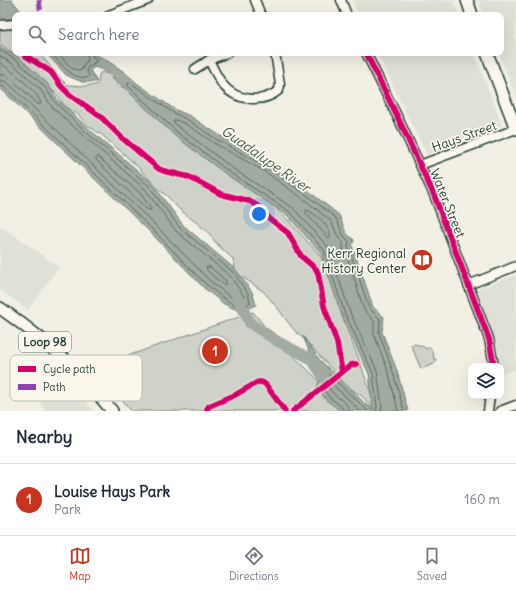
<!DOCTYPE html>
<style>
body{margin:0;font-family:Delius,sans-serif;background:#f6f6f7;color:#1f2937}
.controls{position:absolute;right:12px;bottom:12px;display:grid;overflow:hidden;border-radius:8px;box-shadow:0 4px 16px #0002}
.controls button{width:36px;height:36px;display:grid;place-items:center;padding:0;border:0;border-bottom:1px solid #e0e1e3;background:#fff;color:#1f2937;font:20px sans-serif}
.you{position:absolute;left:259px;top:214px;width:14px;height:14px;margin:-10px;border:3px solid #fff;border-radius:50%;background:#1a73e8;box-shadow:0 0 0 6px #1a73e833}
.badge{display:grid;place-items:center;width:26px;height:26px;border-radius:50%;background:#c8321e;color:#fff;font-size:13px;font-weight:700}
.pin{position:absolute;translate:-50% -50%;border:2px solid #fff;box-shadow:0 1px 4px #0006}
.list{margin:0;padding:0;list-style:none}
h2{display:flex;justify-content:space-between;align-items:center;height:52px;margin:0;padding:0 16px;font-size:17px}
h2 small{font-size:13px;font-weight:400;color:#747a83}
.list li{display:grid;grid-template-columns:26px 1fr auto;gap:12px;align-items:center;box-sizing:border-box;height:72px;padding:0 16px;border-top:1px solid #e0e1e3}
.list b{display:block;font-size:15px;white-space:nowrap}
.list p{margin:0;font-size:13px;white-space:nowrap;color:#747a83}
.list em{font-size:13px;font-style:normal;color:#747a83}
.icon{flex:none;width:22px;height:22px;fill:none;stroke:currentColor;stroke-width:2;stroke-linecap:round;stroke-linejoin:round}
.map{position:relative;flex:none;width:516px;height:411px;overflow:hidden}
.search{position:absolute;background:#fff;box-shadow:0 4px 16px #0002;left:12px;right:12px;top:12px;height:44px;display:flex;align-items:center;gap:10px;box-sizing:border-box;padding:0 14px;border-radius:8px;color:#747a83;font-size:15px}
.sheet{height:124px;background:#fff}
nav{display:flex;justify-content:space-around;align-items:center;box-sizing:border-box;height:56px;border-top:1px solid #e0e1e3;background:#fff;font-size:11px;color:#747a83}
nav a{display:grid;justify-items:center;gap:2px}
nav .on{color:#c8321e}
.map>svg:first-child{display:block}
.built{fill:#e0e1d6}
.green{fill:#cfd2c8;stroke:#77887e}
.water{fill:#a2aba1;stroke:#6e7f75}
.lines{fill:none;stroke-linecap:round;stroke-linejoin:round}
.shore{stroke:#536960;stroke-width:1}
.river{stroke:#a2aba1;stroke-width:11}
.minor-casing{stroke:#1f3d34;stroke-width:11}
.major-casing{stroke:#1f3d34;stroke-width:14}
.minor{stroke:#fbf7ec;stroke-width:8}
.major{stroke:#fbf7ec;stroke-width:11}
.quiet{stroke:#8e44ad;stroke-width:5;stroke-dasharray:10 5;stroke-linecap:butt}
.cycleway-casing{stroke:#fbf7ec;stroke-width:8}
.cycleway{stroke:#d6006c;stroke-width:6}
.labels{text-anchor:middle;stroke-width:3.5;stroke-linejoin:round;paint-order:stroke}
.shield{fill:#fbf7ec;stroke:#61756b;stroke-width:1}
.shield-label{font-size:12px;font-weight:bold;fill:#1f3d34}
.street-label{font-size:13px;fill:#1f3d34;stroke:#fbf7ec}
.poi-label{font-size:13px;fill:#1f3d34;stroke:#fbf7ec;text-anchor:end}
.water-label{font-size:14px;font-style:italic;fill:#465e55;stroke:#fbf7ec}
.key{fill:#fbf7ec;stroke:#b9bfb5;stroke-width:1}
.key-label{font-size:11px;fill:#1f3d34}
</style>
<div class="map">
<svg width="516" height="411" viewBox="0 0 516 411">
<rect width="100%" height="100%" fill="#f2f0e5"/>
<filter id="ink" filterUnits="userSpaceOnUse"><feTurbulence type="fractalNoise" baseFrequency=".025" numOctaves="2"/><feDisplacementMap in="SourceGraphic" scale="8" xChannelSelector="R" yChannelSelector="G"/><feConvolveMatrix kernelMatrix="1 2 1 2 8 2 1 2 1" color-interpolation-filters="sRGB"/></filter>
<g filter="url(#ink)">
<g class="built">
<path d="M 352,0 L 453,0 L 459,15 L 359,15 Z"/>
<path d="M 478,0 L 516,0 L 516,97 L 499,53 L 501,53 L 501,15 L 484,15 Z"/>
<path d="M 377,53 L 474,53 L 502,125 L 467,138 L 427,155 L 405,111 Z"/>
<path d="M 0,225 L 59,267 L 28,310 L 0,290 Z"/>
<path d="M 516,275 L 516,370 L 501,373 L 501,366 L 500,366 L 496,343 L 477,292 L 479,288 Z"/>
<path d="M 65,379 L 89,405 L 94,411 L 44,411 L 36,390 Z"/>
</g>
<g class="green">
<path d="M 0,24 L 11,26 L 15,31 L 15,53 L 39,53 L 62,80 L 66,84 L 69,85 L 84,86 L 96,85 L 98,83 L 99,75 L 100,73 L 102,72 L 108,74 L 119,85 L 128,90 L 273,205 L 288,220 L 319,254 L 323,261 L 328,271 L 348,332 L 359,359 L 375,406 L 373,409 L 362,396 L 347,386 L 307,342 L 295,331 L 287,321 L 280,311 L 264,292 L 238,274 L 235,269 L 234,263 L 233,259 L 218,245 L 207,231 L 179,209 L 167,196 L 158,189 L 140,169 L 126,156 L 102,135 L 87,125 L 78,114 L 65,107 L 59,97 L 53,91 L 8,51 L 5,47 L 0,44 Z"/>
<path d="M 253,312 L 270,333 L 350,411 L 131,411 L 120,397 L 93,368 Z"/>
<path d="M 415,344 L 424,347 L 426,349 L 430,347 L 434,355 L 433,358 L 436,359 L 434,364 L 421,369 L 411,345 Z"/>
</g>
<g class="water">
<path d="M 0,0 L 12,0 L 24,15 L 15,15 L 15,23 L 10,19 L 0,18 Z"/>
<path d="M 0,46 L 18,57 L 47,83 L 58,100 L 90,130 L 151,182 L 183,225 L 236,270 L 252,292 L 256,305 L 246,310 L 237,310 L 224,304 L 204,288 L 151,233 L 0,88 Z"/>
<path d="M 46,53 L 92,53 L 103,58 L 123,71 L 138,84 L 174,109 L 190,116 L 219,135 L 268,164 L 311,193 L 339,215 L 346,233 L 354,240 L 352,246 L 358,262 L 373,307 L 384,317 L 382,332 L 397,371 L 408,411 L 341,411 L 326,400 L 317,387 L 320,379 L 303,336 L 319,359 L 341,381 L 351,389 L 365,404 L 373,409 L 369,374 L 342,316 L 321,253 L 287,215 L 230,177 L 175,136 L 108,72 L 95,67 L 90,70 L 97,82 L 82,82 L 66,75 Z"/>
</g>
<g class="lines">
<g class="shore">
<path d="M 0,50 L 16,60 L 44,86 L 56,103 L 87,133 L 148,185 L 180,228 L 234,273 L 248,294 L 250,302 L 250,303 C 241,309 233,305 225,299 C 198,280 177,254 153,230 C 104,182 54,135 4,87 L 0,86"/>
<path d="M 51,53 C 61,64 70,78 87,78 L 89,76 L 87,71 L 87,68 L 97,61 L 96,59 L 93,57 L 92,53"/>
<path d="M 58,53 L 71,68 L 80,71 L 82,70 L 84,64 L 88,60 L 87,53"/>
<path d="M 0,56 L 13,64 L 40,89 L 52,107 L 84,136 L 145,189 L 176,231 L 230,276 L 244,296 L 244,300 L 239,301 L 229,296 L 210,281 L 157,227 L 8,83 L 4,81 L 0,81"/>
<path d="M 0,63 C 11,70 39,92 41,104 L 38,104 L 10,78 L 5,75 L 0,75"/>
<path d="M 98,157 L 140,193 L 151,208 L 151,210 L 148,210 L 97,161 L 96,159 Z"/>
<path d="M 307,210 C 317,215 331,226 330,238 L 328,238 L 306,213 L 306,211 Z"/>
<path d="M 207,267 L 210,267 L 225,280 L 226,282 L 226,284 L 223,284 L 214,277 L 207,270 Z"/>
<path d="M 344,411 L 342,407 L 329,397 L 322,387 L 324,379 L 323,373 L 324,371 L 326,372 L 368,411"/>
<path d="M 349,411 C 348,402 340,400 334,394 C 331,392 330,389 328,386 L 329,383 L 331,383 L 345,396 L 360,411"/>
<path d="M 376,411 L 377,407 L 373,373 L 345,314 L 324,250 L 290,212 L 232,174 L 178,133 L 128,86 L 128,83 L 131,83 L 172,112 L 188,120 L 216,139 L 266,167 L 308,196 L 336,218 L 343,235 L 349,241 L 348,247 L 354,263 L 369,308 L 380,319 L 379,333 L 393,372 L 404,411"/>
<path d="M 381,411 L 382,407 L 377,371 L 350,312 L 328,247 L 293,208 L 235,170 L 181,129 L 174,123 L 174,120 L 176,120 L 186,124 L 214,143 L 264,171 L 305,200 L 331,221 L 338,237 L 343,243 L 343,249 L 350,265 L 364,310 L 374,321 L 374,334 L 389,374 L 398,411"/>
</g>
<path class="river" d="M 237,297 L 250,323 L 277,341 L 311,359 L 323,376"/>
<g class="minor-casing">
<g id="minor">
<path d="M 255,0 L 261,15"/>
<path d="M 341,0 L 347,15"/>
<path d="M 109,15 L 148,0"/>
<path d="M 0,25 L 15,24"/>
<path d="M 227,53 L 209,60 C 213,68 217,77 223,85 C 236,101 263,104 279,90 L 280,84 L 275,53"/>
<path d="M 366,53 L 398,118 L 434,195 L 489,339 L 494,366"/>
<path d="M 195,69 L 209,60"/>
<path d="M 420,165 L 516,129"/>
<path d="M 468,285 L 516,266"/>
<path d="M 488,411 L 490,396"/>
<path d="M 500,411 L 516,405"/>
</g>
</g>
<g class="major-casing">
<g id="major">
<path d="M 467,0 L 472,15"/>
<path d="M 487,53 L 516,129"/>
<path d="M 0,308 C 27,327 54,348 78,372 C 90,384 101,398 112,411"/>
</g>
</g>
<use href="#minor" class="minor"/>
<use href="#major" class="major"/>
<path class="quiet" d="M 39,0 L 41,15"/>
<g class="cycleway-casing">
<g id="cycleway">
<path d="M 24,53 L 26,56 L 51,72 L 61,86 L 70,95 L 100,116 L 121,137 L 159,169 L 164,171 L 189,177 L 221,194 L 249,201 L 258,206 L 270,219 L 288,233 L 301,256 L 316,269 L 318,273 L 324,306 L 337,343 L 342,372"/>
<path d="M 366,53 L 398,118 L 434,195 L 489,339 L 494,366"/>
<path d="M 207,409 L 209,406 L 235,395 L 256,383 C 260,381 263,382 266,385 L 285,411"/>
<path d="M 293,411 L 351,365 L 356,364"/>
</g>
</g>
<use href="#cycleway" class="cycleway"/>
</g>
</g>
<defs>
<g id="library-disc" transform="scale(1.15)"><circle r="9.5" fill="#c8321e" stroke="#fbf7ec"/><path d="M-6-4Q-3-5.5-.7-3.5V5Q-3 3-6 4ZM6-4Q3-5.5 .7-3.5V5Q3 3 6 4Z" fill="#fff"/></g>
</defs>
<g fill-rule="evenodd">
<use href="#library-disc" x="422" y="260"/>
</g>
<g class="labels">
<rect class="shield" x="19" y="332" width="52" height="20" rx="3"/>
<g class="shield-label">
<text x="45" y="346">Loop 98</text>
</g>
<g class="street-label">
<text transform="translate(464 136) rotate(-20)" y="5">Hays Street</text>
<text transform="translate(448 203) rotate(68)" y="5">Water Street</text>
</g>
<g class="poi-label">
<text x="406" y="258">Kerr Regional<tspan x="406" dy="15">History Center</tspan></text>
</g>
<g class="water-label">
<text transform="translate(266 159) rotate(35)" y="5">Guadalupe River</text>
</g>
</g>
<rect x="10" y="355" width="132" height="46" rx="6" class="key"/>
<rect x="18" y="366" width="18" height="6" fill="#d6006c"/>
<rect x="18" y="384" width="18" height="6" fill="#8e44ad"/>
<g class="key-label">
<text x="43" y="373">Cycle path</text>
<text x="43" y="391">Path</text>
</g>
</svg>
<div class="controls">
<button><svg class="icon" aria-label="layers" viewBox="0 0 24 24"><path d="M12 4l9 5-9 5-9-5zM3 14l9 5 9-5"/></svg></button>
</div>
<div class="you"></div>
<div class="pin badge" style="left:215px;top:351px">1</div>
<div class="search"><svg class="icon" aria-label="search" viewBox="0 0 24 24"><circle cx="10" cy="10" r="6"/><path d="M15 15l6 6"/></svg>Search here</div>
</div>
<section class="sheet">
<h2>Nearby<small></small></h2>
<ul class="list">
<li><span class="badge">1</span><div><b>Louise Hays Park</b><p>Park</p></div><em>160 m</em></li>
</ul>
</section>
<nav>
<a class="on"><svg class="icon" aria-label="map" viewBox="0 0 24 24"><path d="M3 6l6-2 6 2 6-2v14l-6 2-6-2-6 2zM9 4v14M15 6v14"/></svg>Map</a>
<a><svg class="icon" aria-label="directions" viewBox="0 0 24 24"><path d="M12 3l9 9-9 9-9-9zM9 14v-3h6M13 9l2 2-2 2"/></svg>Directions</a>
<a><svg class="icon" aria-label="saved" viewBox="0 0 24 24"><path d="M7 4h10v16l-5-4-5 4z"/></svg>Saved</a>
</nav>
